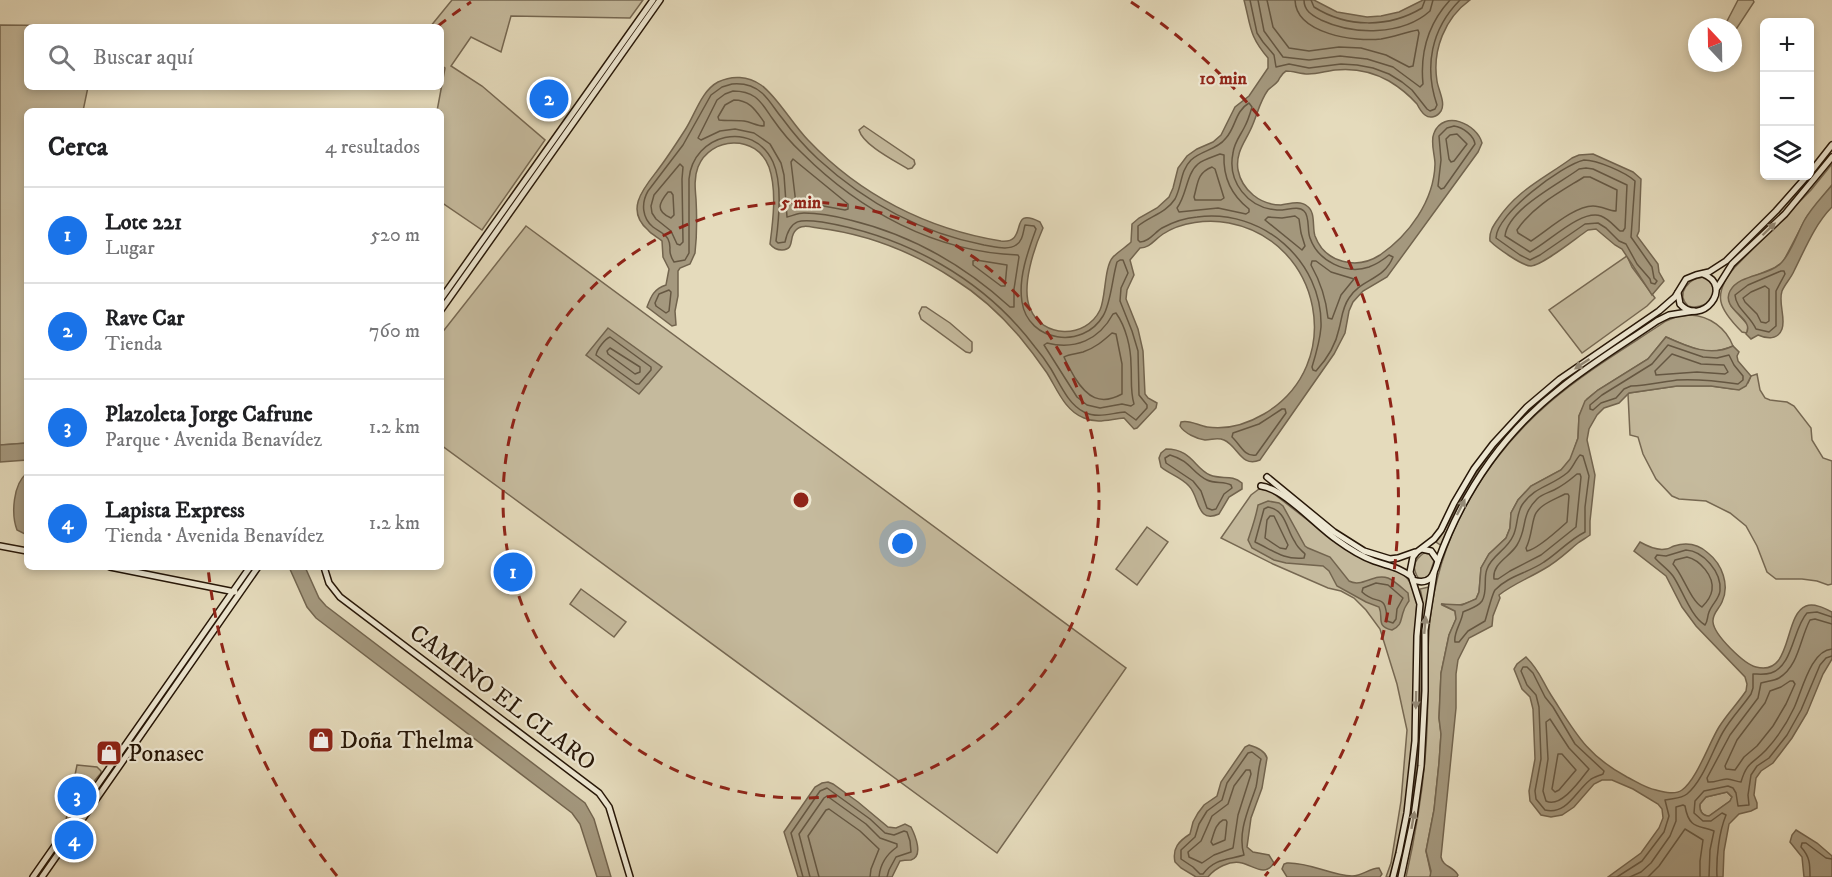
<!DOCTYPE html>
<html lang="es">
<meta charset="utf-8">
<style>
body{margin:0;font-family:"IM FELL DW Pica",serif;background:#f2f2f2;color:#202124}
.controls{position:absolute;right:18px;top:18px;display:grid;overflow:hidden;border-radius:9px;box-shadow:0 3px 9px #0003}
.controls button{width:54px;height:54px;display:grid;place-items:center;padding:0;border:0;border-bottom:2px solid #e0e0e0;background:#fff;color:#202124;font:30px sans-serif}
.compass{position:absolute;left:1688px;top:18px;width:54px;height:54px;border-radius:50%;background:#fff;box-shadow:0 3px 9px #0003;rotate:338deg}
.you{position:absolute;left:903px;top:544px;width:21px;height:21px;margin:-15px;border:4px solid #fff;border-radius:50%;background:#1a73e8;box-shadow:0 0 0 9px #1a73e833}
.badge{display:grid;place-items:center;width:39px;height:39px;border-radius:50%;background:#1a73e8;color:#fff;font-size:20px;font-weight:700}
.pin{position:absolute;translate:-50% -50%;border:3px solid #fff;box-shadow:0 2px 6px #0006}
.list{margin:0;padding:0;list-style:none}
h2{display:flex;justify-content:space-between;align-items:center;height:78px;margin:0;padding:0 24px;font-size:26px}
h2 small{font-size:20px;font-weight:400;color:#757577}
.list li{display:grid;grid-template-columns:39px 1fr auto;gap:18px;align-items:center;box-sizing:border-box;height:96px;padding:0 24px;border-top:2px solid #e0e0e0}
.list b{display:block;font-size:22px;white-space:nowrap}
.list p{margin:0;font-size:20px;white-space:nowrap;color:#757577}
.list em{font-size:20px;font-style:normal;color:#757577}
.icon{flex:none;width:33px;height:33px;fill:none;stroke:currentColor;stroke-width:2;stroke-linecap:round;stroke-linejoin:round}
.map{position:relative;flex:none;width:1832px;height:877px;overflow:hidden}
.search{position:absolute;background:#fff;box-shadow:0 3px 9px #0003;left:24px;top:24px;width:420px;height:66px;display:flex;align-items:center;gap:15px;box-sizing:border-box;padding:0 21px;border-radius:9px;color:#757577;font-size:22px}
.panel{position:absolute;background:#fff;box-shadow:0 3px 9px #0003;left:24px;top:108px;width:420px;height:462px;border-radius:9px}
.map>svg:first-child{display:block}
.green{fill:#c5ba9d;stroke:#766852;stroke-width:1.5}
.water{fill:#a4987e;stroke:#72644e;stroke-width:1.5;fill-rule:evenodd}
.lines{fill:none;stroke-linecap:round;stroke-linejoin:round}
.shore{stroke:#655742;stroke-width:1.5}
.secondary-casing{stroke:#261607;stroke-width:8}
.secondary{stroke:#eee8d3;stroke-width:5}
.oneway{fill:#948a77}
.ring{fill:none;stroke:#8f2418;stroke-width:3;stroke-dasharray:10 8}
.labels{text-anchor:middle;stroke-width:4.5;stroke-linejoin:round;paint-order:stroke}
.street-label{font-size:24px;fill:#261607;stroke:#eee8d3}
.poi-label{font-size:24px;fill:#261607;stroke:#eee8d3;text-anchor:start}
.centre{fill:#8f2418;stroke:#eee8d3;stroke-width:3}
.ring-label{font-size:18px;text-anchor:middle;font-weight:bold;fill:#8f2418;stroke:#eee8d3;stroke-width:4.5;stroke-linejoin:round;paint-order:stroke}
</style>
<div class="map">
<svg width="1832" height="877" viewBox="0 0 1832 877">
<rect width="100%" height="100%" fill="#e5dbbc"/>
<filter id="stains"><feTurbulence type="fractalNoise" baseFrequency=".00333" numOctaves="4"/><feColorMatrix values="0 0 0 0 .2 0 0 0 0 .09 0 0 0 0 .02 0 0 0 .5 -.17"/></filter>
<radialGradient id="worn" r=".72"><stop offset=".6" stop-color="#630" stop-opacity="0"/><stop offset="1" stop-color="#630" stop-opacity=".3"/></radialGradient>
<g class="green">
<path d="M 452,0 L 643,0 L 630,18 L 511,16 L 501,52 L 471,37 L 451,66 L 482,86 L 545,140 L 482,230 L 441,202 L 441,111 L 437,111 L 445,68 L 441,65 L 441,27 L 430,27 Z"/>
<path d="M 1738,0 L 1753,0 L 1754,2 L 1733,34 L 1733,27 L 1724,27 Z"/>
<path d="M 0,25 L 100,26 L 27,27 L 27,87 L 88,87 L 83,111 L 27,111 L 27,443 L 0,445 Z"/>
<path d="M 864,126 L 914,160 L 915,164 L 912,168 L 908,169 C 895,161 863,145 859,130 Z"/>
<path d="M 1832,164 L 1832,185 L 1806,218 L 1783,262 L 1774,268 L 1745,280 L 1732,289 L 1729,296 L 1731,306 L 1748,325 L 1747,333 L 1742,332 C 1719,309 1711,295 1735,267 L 1811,190 Z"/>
<path d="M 526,226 L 1126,668 L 997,853 L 441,445 L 441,334 Z"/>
<path d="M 1627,256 L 1632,267 L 1655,298 L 1647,306 L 1582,353 L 1549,310 Z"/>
<path d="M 1704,277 L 1711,281 C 1711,282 1714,290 1714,291 C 1714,304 1698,309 1688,306 C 1675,293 1689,278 1704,277 Z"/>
<path d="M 922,307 L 926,307 L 950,323 L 972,342 L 972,351 L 970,353 L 966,352 L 921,319 L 919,313 Z"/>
<path d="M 1660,315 L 1662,317 L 1573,376 L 1492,455 L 1442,546 L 1436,542 C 1446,531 1452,516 1459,503 C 1468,485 1479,468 1491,452 C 1536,393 1599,356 1660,315 Z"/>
<path d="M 1690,315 C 1710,316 1726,328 1733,346 C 1708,358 1690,347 1666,337 L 1648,359 L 1598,390 L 1587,399 L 1579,416 L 1578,438 L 1571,459 L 1561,470 L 1531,486 L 1518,500 L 1511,513 L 1510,528 L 1506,538 L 1489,554 L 1481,568 L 1479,592 L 1476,599 C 1465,605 1454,608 1442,604 L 1442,605 L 1455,611 L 1456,619 L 1449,635 L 1441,673 L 1439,718 L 1441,734 L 1439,763 L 1434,810 L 1426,851 L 1431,874 L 1430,877 L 1406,877 C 1417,828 1425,779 1427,729 C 1429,692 1426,656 1430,620 C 1439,534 1486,457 1550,402 C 1586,371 1627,347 1666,321 L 1678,316 Z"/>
<path d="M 1757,374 L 1760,390 L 1765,398 L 1770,400 L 1787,402 L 1794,406 L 1811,428 L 1812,440 L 1823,458 L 1832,461 L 1832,584 L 1828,585 L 1817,581 L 1802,579 L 1776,579 L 1767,572 L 1757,546 L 1746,526 L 1730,513 L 1706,501 L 1679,499 L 1672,496 L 1656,479 L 1643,454 L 1638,437 L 1630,435 L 1628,394 L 1629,393 L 1677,386 L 1711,386 L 1733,389 L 1748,383 L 1751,376 Z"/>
<path d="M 1259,489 L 1269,490 L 1341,546 L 1404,574 L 1415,589 L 1417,602 L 1414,647 L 1414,731 L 1406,809 L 1391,877 L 1386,877 L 1391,863 L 1401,801 L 1407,730 L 1397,684 L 1380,629 L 1366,610 L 1354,598 L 1341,591 L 1328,588 L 1273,564 L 1221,538 L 1251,495 Z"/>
<path d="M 1147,527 L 1168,542 L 1137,585 L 1116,569 Z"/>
<path d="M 1424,553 L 1430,554 L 1434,561 L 1429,576 L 1423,579 L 1419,579 C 1411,568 1414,560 1424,553 Z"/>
<path d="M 1429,587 L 1423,715 L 1417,788 L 1400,877 L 1396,877 C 1411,825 1417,771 1420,718 C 1421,695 1419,672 1420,649 C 1420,629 1426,608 1420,589 Z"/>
<path d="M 581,589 L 626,622 L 614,637 L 570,604 Z"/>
<path d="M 77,765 L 97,767 L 101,771 L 101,773 L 85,792 L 83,799 L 65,825 Z"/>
<path d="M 1727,792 L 1732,797 L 1730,801 L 1709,816 C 1702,816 1699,810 1700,804 L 1706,797 Z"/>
</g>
<g class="water">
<path d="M 1244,0 L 1314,0 L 1337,12 L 1367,17 L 1381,16 L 1399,12 L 1423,0 L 1470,0 C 1445,18 1432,50 1437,81 C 1438,89 1446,103 1441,111 C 1437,117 1430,119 1425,115 C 1421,112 1419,108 1417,104 C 1409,95 1399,87 1389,81 C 1373,72 1353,68 1335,70 C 1326,71 1318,74 1308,74 C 1301,74 1293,71 1286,71 C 1281,74 1281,76 1278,81 C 1275,85 1271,87 1268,90 C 1260,101 1258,112 1253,124 C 1247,140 1235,151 1238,170 C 1242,190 1260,205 1281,205 C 1289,204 1300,200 1307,206 C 1316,212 1312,227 1315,236 C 1325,263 1357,270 1380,255 C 1409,235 1434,201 1435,164 C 1435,155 1430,142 1434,133 C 1444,109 1477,124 1482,143 L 1478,152 L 1387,277 L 1363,291 L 1353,302 L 1349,311 L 1345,333 L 1334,354 L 1260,460 C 1241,468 1238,446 1224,440 C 1217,437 1212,440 1205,440 C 1197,439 1184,433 1180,426 L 1181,422 C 1189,419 1199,426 1207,427 C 1227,430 1247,424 1264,414 C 1347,365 1322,241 1229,223 C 1208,219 1181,222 1163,234 C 1154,240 1150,248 1140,248 L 1130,260 L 1134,275 L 1127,290 L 1126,299 L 1138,329 L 1143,351 L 1145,394 L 1148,398 L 1157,403 L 1156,408 L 1137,428 L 1134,429 L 1124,418 C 1110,419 1098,424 1084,418 C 1065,411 1057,389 1047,373 C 1038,360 1029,348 1019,336 C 1001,315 978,294 954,279 C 913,252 867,234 818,228 C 811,227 801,224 796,230 C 788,237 796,249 782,250 C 776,250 773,248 770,244 C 773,221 777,190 769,167 C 757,134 710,136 698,167 C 694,177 695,188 696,199 C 697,217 697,235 695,253 L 690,264 L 680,268 L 678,271 L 678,296 L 675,311 L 676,325 L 672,326 L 647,307 C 651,296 654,289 666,285 L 669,269 L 663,257 L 662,241 C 658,237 652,235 648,230 C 625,210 643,189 657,171 C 667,158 676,144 685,130 C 695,115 701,91 718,82 C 732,75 748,76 761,85 C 776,95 793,125 808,140 C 860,195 927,229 1001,241 C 1030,244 1007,205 1040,222 L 1043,228 C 1034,248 1021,287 1030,308 C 1042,339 1086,339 1100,310 C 1106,297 1104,267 1113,257 C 1118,252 1126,247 1131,242 L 1132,224 L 1139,218 L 1157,208 L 1169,197 L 1173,188 L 1178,168 L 1187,156 L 1197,149 L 1213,142 L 1221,135 L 1235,107 L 1249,96 L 1268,68 L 1268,58 C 1249,36 1251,27 1244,0 Z"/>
<path d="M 1593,154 L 1633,172 L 1641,179 L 1639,231 L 1637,236 L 1658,264 L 1659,272 L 1664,281 L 1652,295 L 1622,249 L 1615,245 L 1596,229 L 1588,230 C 1576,238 1543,265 1531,266 C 1522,266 1496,247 1490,241 C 1489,232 1493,226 1498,219 C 1517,190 1545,178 1572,158 L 1579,155 Z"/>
<path d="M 1832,185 L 1832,207 C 1815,224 1805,249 1794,271 C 1791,278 1785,284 1782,291 C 1778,303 1786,318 1782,329 C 1778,340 1767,339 1758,335 L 1751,339 L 1746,334 C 1756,318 1720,310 1730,291 C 1740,273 1769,277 1782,262 C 1792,251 1797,234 1804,221 C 1811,208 1823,196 1832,185 Z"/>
<path d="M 608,328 L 662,367 L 639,394 L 586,355 Z"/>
<path d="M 1666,337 C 1688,347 1710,357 1733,346 L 1739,352 L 1737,356 L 1738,361 L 1751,376 L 1746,386 L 1739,390 L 1711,386 L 1677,386 L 1629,393 L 1619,403 L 1604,408 L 1597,415 L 1589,429 L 1587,440 L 1595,475 L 1590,521 L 1590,535 C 1586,538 1582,540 1578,543 C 1567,552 1557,562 1544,569 C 1529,578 1513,584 1499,595 L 1500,598 L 1493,616 L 1492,626 L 1469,638 L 1458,660 L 1456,674 L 1456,708 L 1441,857 C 1443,867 1453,866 1458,875 L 1457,877 L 1430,877 L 1431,871 L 1426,851 L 1434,810 L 1439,763 L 1441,734 L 1439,718 L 1441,673 L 1449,635 L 1456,619 L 1455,611 L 1441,604 L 1462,605 L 1476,599 L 1479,592 L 1481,568 L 1489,554 L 1506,538 L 1510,528 L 1511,513 L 1518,500 L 1531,486 L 1561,470 L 1570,459 L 1578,438 L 1579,416 L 1585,401 L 1598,390 L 1648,359 Z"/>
<path d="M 27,443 L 27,460 L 0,462 L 0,445 Z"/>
<path d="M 1166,449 C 1192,449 1194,468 1210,475 C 1222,480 1231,474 1242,483 L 1242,489 L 1229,497 L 1219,514 C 1196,524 1200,497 1189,486 C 1181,477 1169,474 1161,467 L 1159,458 L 1161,453 Z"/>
<path d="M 27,473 L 27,535 L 17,530 C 11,514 13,484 27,473 Z"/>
<path d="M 1268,501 L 1279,503 L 1283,506 L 1305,546 L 1308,548 L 1330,557 L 1349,581 C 1362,588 1374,573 1388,578 C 1395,581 1402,588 1408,593 L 1409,601 C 1408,602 1404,609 1404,610 C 1400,619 1403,625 1392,630 C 1375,626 1384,618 1379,607 L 1366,602 L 1337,586 L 1329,571 L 1323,566 L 1286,563 L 1274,560 L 1252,548 L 1248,540 C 1252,528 1256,517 1258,505 Z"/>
<path d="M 1640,542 C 1647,546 1657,551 1666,549 C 1669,549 1671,547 1674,546 C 1687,542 1698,544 1708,553 C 1722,564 1730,585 1722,602 C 1719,609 1712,614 1713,622 C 1714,635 1744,664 1756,667 C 1793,677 1783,615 1806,606 C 1814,603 1824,608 1832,612 L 1832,659 L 1823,674 L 1807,713 L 1792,738 L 1773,763 L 1761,771 L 1756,778 L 1754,795 L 1757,803 L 1757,808 L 1751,811 L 1739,814 L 1729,824 L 1724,851 L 1723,877 L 1608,877 L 1641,853 L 1659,828 L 1663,818 L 1662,809 L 1658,804 L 1633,789 L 1612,780 L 1602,780 L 1594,784 L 1574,807 L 1562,815 L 1551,817 L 1541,815 L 1530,801 L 1529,791 L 1535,759 L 1533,709 L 1530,697 L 1522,689 L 1514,669 L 1517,664 L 1526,657 C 1540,671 1541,679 1551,695 C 1575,732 1586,755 1627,777 C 1637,782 1645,788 1656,790 C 1664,792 1675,795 1682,790 C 1697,779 1709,743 1719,727 C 1727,714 1738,703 1746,691 L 1747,684 L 1745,677 L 1696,626 L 1682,607 L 1666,576 L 1634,551 ZM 1727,792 L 1732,797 L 1730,801 L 1709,816 C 1702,816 1699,810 1700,804 L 1706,797 Z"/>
<path d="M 289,567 L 305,567 L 319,598 L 326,606 L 585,803 L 594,819 L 611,877 L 597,877 L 580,824 L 572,813 L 316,618 L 307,607 Z"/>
<path d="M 1249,745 C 1256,747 1265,750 1267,758 L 1262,788 L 1251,818 L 1247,847 L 1253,852 L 1269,855 L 1274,863 C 1265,877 1254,866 1242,863 C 1230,860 1215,868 1208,877 L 1196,877 L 1181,868 L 1175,862 C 1172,848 1179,841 1190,834 L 1193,822 L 1198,813 L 1204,805 L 1217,796 L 1221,782 L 1245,747 Z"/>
<path d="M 828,782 L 833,784 L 858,802 L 888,827 L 896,828 L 905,824 L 911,827 C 915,835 924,856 911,860 C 907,860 904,860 900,861 L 892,877 L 798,877 L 784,832 L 815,787 L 822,783 Z"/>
<path d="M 1796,830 L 1817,843 L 1832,856 L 1832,877 L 1804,877 L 1802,857 L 1790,842 L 1792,835 Z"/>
<path d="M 1287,863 C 1309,862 1330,875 1352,876 C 1363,876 1369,868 1379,868 L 1382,874 L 1380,877 L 1287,877 L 1282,869 L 1284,864 Z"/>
</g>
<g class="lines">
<g class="shore">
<path d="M 1250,0 L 1257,33 L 1263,42 L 1274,55 L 1276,67 L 1289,64 L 1309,68 L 1341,64 L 1357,65 L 1373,68 L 1389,74 L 1402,82 L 1412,90 L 1427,109 L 1430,111 L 1435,109 L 1437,105 C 1424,67 1431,29 1460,0"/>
<path d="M 1258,0 L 1264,31 L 1283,57 L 1309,60 L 1340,56 L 1367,59 L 1393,67 L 1420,87 L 1423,84 C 1420,53 1428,24 1450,0"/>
<path d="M 1267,0 L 1273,27 L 1289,48 L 1309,51 L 1339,47 L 1361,48 L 1386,55 L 1409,67 L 1413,66 L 1419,33 L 1418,30 C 1406,32 1394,37 1381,39 C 1355,42 1296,34 1295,0"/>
<path d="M 1304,0 C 1304,11 1312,15 1321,20 C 1353,35 1402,36 1430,11 L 1433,0"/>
<path d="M 1311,0 L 1314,7 C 1347,28 1389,28 1422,8 L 1425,0"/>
<path d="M 732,84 C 743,83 753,85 762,93 C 770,100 775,110 782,118 C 793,133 805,147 818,159 C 865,202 922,233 984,245 C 993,246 1008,251 1016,245 C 1023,241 1023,232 1025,225 L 1034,226 L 1036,229 C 1028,251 1018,278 1022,302 C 1028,342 1083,350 1103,316 C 1111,303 1112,279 1117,262 L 1120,260 L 1123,260 L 1128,273 L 1121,288 L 1120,301 L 1132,331 L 1138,351 L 1139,395 L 1147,405 L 1147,408 L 1136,420 L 1125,412 C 1111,413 1098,419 1084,412 C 1068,404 1060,384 1051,369 C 1046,361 1041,354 1035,347 C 984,279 906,236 822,222 C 801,219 790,218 785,242 L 778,243 L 776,241 C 779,219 782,182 773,162 C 753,119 693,134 689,179 L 689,253 L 685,260 L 674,262 C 666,250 673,249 668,239 C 665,233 658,231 653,227 C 642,218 641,203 648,191 L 683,145 L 711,95 L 722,87 Z"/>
<path d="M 733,91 C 741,91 748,92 755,97 C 762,102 767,111 772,118 C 781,131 791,143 802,153 C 860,211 935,252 1018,255 L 1019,257 L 1014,289 L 1014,307 L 1010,307 C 963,264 912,235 850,220 C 835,216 819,213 804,213 C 798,213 792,216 787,217 L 784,175 L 781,163 L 770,144 L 754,133 L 735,129 L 720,131 L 701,140 L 698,138 L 717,100 L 725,94 Z"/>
<path d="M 734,100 C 750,100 756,111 764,122 L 764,126 C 757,126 751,122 744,121 C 736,120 727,121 719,120 L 718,117 L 725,105 Z"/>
<path d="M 1249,103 L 1252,107 C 1250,114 1248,121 1244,128 C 1240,136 1234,143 1233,153 C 1227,182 1248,208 1277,210 C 1285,211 1298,205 1304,211 C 1310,216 1307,231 1310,238 C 1318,261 1346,275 1369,267 C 1377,264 1383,260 1389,255 L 1393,257 C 1384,280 1361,279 1349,298 C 1342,308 1342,318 1339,329 C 1336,344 1326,360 1316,371 L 1313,370 L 1312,367 C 1316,354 1320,341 1321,327 C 1323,261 1262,208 1197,217 C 1185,218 1173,222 1162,228 C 1155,232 1149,242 1140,242 L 1138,240 L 1138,226 C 1150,216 1166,213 1175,199 C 1182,186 1180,171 1191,160 C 1202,150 1217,150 1226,138 C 1236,127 1235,111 1249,103 Z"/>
<path d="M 1454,126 C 1463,127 1474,136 1475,144 L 1444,188 L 1441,189 L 1438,186 L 1441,160 L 1439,136 L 1447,128 Z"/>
<path d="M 1457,134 L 1467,144 L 1454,161 L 1451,162 L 1449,159 L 1446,139 L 1450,135 Z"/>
<path d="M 1220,154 L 1224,155 C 1223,178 1231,195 1249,209 L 1249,212 L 1246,214 L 1218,208 L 1179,212 L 1177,208 C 1187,195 1186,174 1198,164 C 1204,159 1213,157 1220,154 Z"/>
<path d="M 793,159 L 848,204 L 848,209 L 845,210 L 818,205 L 796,204 L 791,162 Z"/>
<path d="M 1584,160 C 1597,160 1625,172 1635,181 L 1631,237 L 1652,267 L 1654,278 L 1657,281 L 1655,284 L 1651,283 L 1650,279 L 1637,264 L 1626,244 L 1619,241 L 1606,228 L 1598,223 L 1585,224 L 1540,255 L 1530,260 L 1520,255 L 1496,238 C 1496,214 1562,165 1584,160 Z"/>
<path d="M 680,164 L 683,167 L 682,179 L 683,242 L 680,245 L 677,244 L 671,231 L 656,219 L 652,213 L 651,206 L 654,195 Z"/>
<path d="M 1212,167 L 1215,169 L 1224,198 L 1221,200 L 1195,200 L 1194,197 C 1198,183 1197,173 1212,167 Z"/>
<path d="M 1586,168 L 1593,169 L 1627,185 L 1625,228 L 1623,231 L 1620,231 C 1614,226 1609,219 1601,216 C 1581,209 1549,242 1530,252 L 1505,236 C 1508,209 1559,184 1579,169 Z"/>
<path d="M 1584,177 L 1590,177 L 1617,190 L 1616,211 C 1609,211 1602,206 1593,206 C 1574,206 1548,230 1531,241 L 1518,233 L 1517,230 C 1533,206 1560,192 1584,177 Z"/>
<path d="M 668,192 L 671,192 L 673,195 L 674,215 L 671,218 C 655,211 659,203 668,192 Z"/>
<path d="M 1295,216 L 1299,219 L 1301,233 L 1305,246 L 1302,250 L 1265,220 L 1268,217 L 1282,218 Z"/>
<path d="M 976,260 L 1007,265 L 1005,286 L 1001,286 L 973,265 L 973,261 Z"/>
<path d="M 1312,261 L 1316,261 L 1331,272 L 1354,279 L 1341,295 L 1332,319 L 1328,318 C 1326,298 1320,281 1311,265 Z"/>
<path d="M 1781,271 L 1784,271 L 1785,274 L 1776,291 L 1776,326 L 1769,332 L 1756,329 C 1750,315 1736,309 1735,295 L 1748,285 Z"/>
<path d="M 1765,286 L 1769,289 L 1769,321 L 1766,323 L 1761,322 L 1757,314 L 1745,302 L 1743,298 L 1751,292 Z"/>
<path d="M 669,290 L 671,292 L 669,311 L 666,313 L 656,306 L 655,303 L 659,294 Z"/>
<path d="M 1116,313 C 1126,327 1131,348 1131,365 C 1132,378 1130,391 1134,404 L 1131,406 L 1122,404 L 1100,408 L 1087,405 L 1077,397 L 1044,345 L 1047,343 C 1075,350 1099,340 1113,314 Z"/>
<path d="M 1112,333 L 1116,334 L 1122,364 L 1122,394 C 1100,406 1087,397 1075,378 C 1071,371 1067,364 1064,357 C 1069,354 1076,354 1083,352 C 1095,348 1103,341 1112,333 Z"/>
<path d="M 610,337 L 651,367 L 651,370 L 639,384 L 636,384 L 596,355 C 597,349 605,339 610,337 Z"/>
<path d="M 1668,345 L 1703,357 L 1717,358 L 1729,355 L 1734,365 L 1743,376 L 1743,380 L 1738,384 C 1718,381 1698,379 1677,380 C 1662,382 1646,386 1631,386 L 1624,389 L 1616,398 L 1601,403 L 1593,410 L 1590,409 L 1590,405 L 1602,395 L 1652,364 Z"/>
<path d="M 610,348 L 640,367 L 640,372 L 635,374 L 608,354 L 607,351 Z"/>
<path d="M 1672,354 L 1701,364 L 1724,365 L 1728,372 L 1725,374 L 1697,372 L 1656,375 L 1655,371 Z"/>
<path d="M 1282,409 L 1285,409 L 1286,413 L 1256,455 C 1244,457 1240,444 1232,437 L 1233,433 L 1259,424 Z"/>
<path d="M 1170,455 C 1191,461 1192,473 1207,480 C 1215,484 1224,481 1231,485 L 1232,488 L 1224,494 L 1216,509 L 1212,510 L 1207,508 L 1201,491 L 1193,481 L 1166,463 L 1165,458 Z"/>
<path d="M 1580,455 L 1583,456 L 1589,476 L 1585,507 L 1585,532 C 1569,540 1558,553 1544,562 C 1528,573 1508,576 1495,590 C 1492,594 1487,615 1485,621 L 1468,631 L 1459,642 L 1455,642 C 1453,633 1462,622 1463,612 C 1469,609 1478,607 1482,601 C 1488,591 1483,579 1487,569 C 1492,555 1507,550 1513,536 C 1518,526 1516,515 1522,505 C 1535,486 1550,487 1567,473 C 1573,468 1575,460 1580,455 Z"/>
<path d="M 1577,474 L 1580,474 L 1581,477 L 1576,527 L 1541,555 L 1510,571 L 1498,579 L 1494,579 C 1492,563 1510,557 1517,545 C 1528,527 1520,516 1537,499 C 1542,494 1548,493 1554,490 C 1562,486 1570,480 1577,474 Z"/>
<path d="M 1565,494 L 1568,494 L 1569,496 L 1567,522 C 1558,530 1538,549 1527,551 L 1526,548 C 1531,538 1531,529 1534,518 C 1537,505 1554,500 1565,494 Z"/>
<path d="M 1268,507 C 1286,510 1286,529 1295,542 C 1297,547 1301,550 1305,554 L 1304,558 C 1282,560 1273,550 1255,542 L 1264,509 Z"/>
<path d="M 1270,516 L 1274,516 L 1288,545 L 1286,549 L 1280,548 L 1265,538 L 1267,520 Z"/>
<path d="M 1686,550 C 1703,551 1722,572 1720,591 C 1719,599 1712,604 1709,612 C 1707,617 1708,621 1705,625 C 1691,617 1682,589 1673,576 C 1668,569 1660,564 1655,558 L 1657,555 L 1666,556 Z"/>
<path d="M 1687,557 C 1700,560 1714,576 1712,590 C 1711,597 1706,603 1702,607 C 1691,601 1683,575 1673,564 L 1675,560 Z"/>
<path d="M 1376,583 L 1388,585 L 1403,598 L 1397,609 L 1396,619 L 1393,623 L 1387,621 C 1386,591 1378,607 1362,592 L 1363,588 Z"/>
<path d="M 1832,624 L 1815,619 L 1810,620 C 1800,638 1799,666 1779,678 C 1774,681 1767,681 1761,683 L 1758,698 L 1730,735 L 1707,778 L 1708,782 C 1715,783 1720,779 1727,779 C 1732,779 1737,782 1741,782 C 1747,761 1753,764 1766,750 C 1777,738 1787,723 1794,708 C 1802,691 1811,650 1832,649"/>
<path d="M 1523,667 L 1527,667 L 1533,673 L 1545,697 L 1553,707 L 1575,744 L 1604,771 L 1603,774 C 1598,776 1593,777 1590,780 C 1575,792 1567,815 1545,810 L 1536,799 L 1535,791 L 1541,759 L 1539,707 L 1536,695 L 1527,685 L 1521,671 Z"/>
<path d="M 1790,681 L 1793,681 L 1795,684 L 1786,704 L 1773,726 L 1757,746 L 1744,757 L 1735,770 L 1726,769 L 1725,766 L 1737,740 L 1765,703 L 1770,691 L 1781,687 Z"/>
<path d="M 1550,719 L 1569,748 L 1589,769 C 1581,779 1561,809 1546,801 L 1543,791 L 1548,759 L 1546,722 Z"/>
<path d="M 1252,752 L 1261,759 C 1258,769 1258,778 1256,787 C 1249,809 1237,832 1244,855 C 1228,860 1215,858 1203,874 L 1200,874 L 1193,867 L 1181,859 L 1181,850 L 1195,837 L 1199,824 L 1207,811 L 1222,800 L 1227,783 L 1248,753 Z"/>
<path d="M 1558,754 L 1562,754 L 1576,770 L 1559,790 L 1555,792 L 1552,789 Z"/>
<path d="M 1246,770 L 1250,770 L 1251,774 L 1238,815 L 1233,848 L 1214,855 L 1202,863 L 1189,857 L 1188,852 L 1201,841 L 1212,816 L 1228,804 L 1234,786 Z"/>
<path d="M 1223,820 L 1226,820 L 1227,822 L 1225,840 L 1213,845 L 1211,842 C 1214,834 1215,824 1223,820 Z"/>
<path d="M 803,877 L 791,833 L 820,791 L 827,788 L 870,819 L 885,833 L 894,835 L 904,831 L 907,832 L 910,841 L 911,852 L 896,857 L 889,870 L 887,877"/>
<path d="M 810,877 L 799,834 L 824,798 L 827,796 L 866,824 L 880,838 L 897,844 L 897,847 C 887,854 880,865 879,877"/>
<path d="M 819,877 L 808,836 L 826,810 L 829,809 L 860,831 L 879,849 L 871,869 L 870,877"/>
<path d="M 1617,877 L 1642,861 L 1664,832 L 1669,816 L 1665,800 C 1673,798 1681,799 1687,794 C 1703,781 1713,749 1723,732 C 1731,718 1742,707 1751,694 L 1753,688 L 1753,674 C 1758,674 1765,675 1771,673 C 1793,666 1793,628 1807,613 L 1817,612 L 1832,617"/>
<path d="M 1630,877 L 1641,872 L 1651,863 L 1670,836 L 1676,821 L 1676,807 L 1683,805 L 1685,806 C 1689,829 1698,825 1714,831 L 1710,850 L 1709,877"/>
<path d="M 1648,877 L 1659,866 L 1685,829 L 1703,840 L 1700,861 L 1700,877"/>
<path d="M 1717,877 C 1716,858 1719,832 1726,815 L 1722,813 L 1711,821 L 1703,821 L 1694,813 L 1695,801 L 1704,791 L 1728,786 L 1733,788 L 1736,793 L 1738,806 L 1749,805 L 1748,795 L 1751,775 L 1757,766 L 1769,758 L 1787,735 L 1801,710 L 1820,665 L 1826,658 L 1832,656"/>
<path d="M 1810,877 C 1810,864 1810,857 1801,847 L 1802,843 L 1806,843 L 1826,858 L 1832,859"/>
</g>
<g class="secondary-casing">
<g id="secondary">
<path d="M 1810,173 L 1832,145"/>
<path d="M 1717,288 L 1732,264 L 1785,214 L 1832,157"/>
<path d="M 1678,293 L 1680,304 C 1701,328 1735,286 1703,274"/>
<path d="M 441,299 L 653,0"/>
<path d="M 441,310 L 660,0"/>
<path d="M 1267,477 L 1334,532 L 1364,551 L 1390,559 L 1398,558 L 1415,552"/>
<path d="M 1261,486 C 1285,489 1316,526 1337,540 C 1348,548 1360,556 1374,561 C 1391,567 1396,566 1412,577"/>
<path d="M 0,546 L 27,551"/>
<path d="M 1438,561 C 1463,492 1504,432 1562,387 C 1592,363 1625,343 1657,321 L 1669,315 L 1694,311"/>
<path d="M 110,567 L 235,592"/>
<path d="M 324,567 L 329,583 L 340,597 L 599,793 L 609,807 L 630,877"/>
<path d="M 1413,580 C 1430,586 1434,575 1438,561 L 1431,551 L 1422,549"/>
<path d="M 33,877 L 250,567"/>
<path d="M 42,877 L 258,567"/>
<path d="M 1393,877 L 1399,853 L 1407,813 L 1415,741 L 1417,636 L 1420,604 L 1410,572 L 1413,557 L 1417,552 L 1434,539 L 1441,530 L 1454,503 L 1474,469 L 1493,444 L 1527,407 L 1560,379 L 1659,311 L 1675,297 L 1686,279 L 1696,275 L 1709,272 L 1726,261 L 1776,211 L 1807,176"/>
<path d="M 1401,877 L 1414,816 L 1421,766 L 1425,691 L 1425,630 L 1434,573"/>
</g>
</g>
<use href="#secondary" class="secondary"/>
</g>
<defs><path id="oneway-solid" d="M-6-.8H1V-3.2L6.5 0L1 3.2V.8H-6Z" transform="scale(1.5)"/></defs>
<g class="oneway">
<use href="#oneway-solid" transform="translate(1769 229) rotate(-44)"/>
<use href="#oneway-solid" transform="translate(1582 364) rotate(146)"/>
<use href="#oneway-solid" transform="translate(1461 507) rotate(-63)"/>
<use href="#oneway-solid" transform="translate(1425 625) rotate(-85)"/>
<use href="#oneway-solid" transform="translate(1416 700) rotate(91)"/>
<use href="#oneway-solid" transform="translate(1413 820) rotate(-80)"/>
</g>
<g class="ring">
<circle cx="801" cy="500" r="298"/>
<path d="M337 876A597 597 0 0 1 208 568M438 26A597 597 0 0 1 471 2M1131 2A597 597 0 0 1 1265 876"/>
</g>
<defs>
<g id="shop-square" transform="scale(1.35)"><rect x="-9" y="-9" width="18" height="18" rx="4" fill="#8f2418" stroke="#eee8d3"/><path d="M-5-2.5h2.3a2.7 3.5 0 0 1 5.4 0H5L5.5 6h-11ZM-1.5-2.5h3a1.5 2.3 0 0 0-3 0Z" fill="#fff"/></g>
</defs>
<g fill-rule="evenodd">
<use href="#shop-square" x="321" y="740"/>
<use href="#shop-square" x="109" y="753"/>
</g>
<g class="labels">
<g class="street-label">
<text transform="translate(503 697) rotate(37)" y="8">CAMINO EL CLARO</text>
</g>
<g class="poi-label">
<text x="340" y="748">Doña Thelma</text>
<text x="128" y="761">Ponasec</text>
</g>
</g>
<circle cx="801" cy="500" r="9" class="centre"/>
<g class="ring-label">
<text x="1223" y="84">10 min</text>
<text x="801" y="208">5 min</text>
</g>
<rect width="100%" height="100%" filter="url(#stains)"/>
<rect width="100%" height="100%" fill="url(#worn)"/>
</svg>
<div class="controls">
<button>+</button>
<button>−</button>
<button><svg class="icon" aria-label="layers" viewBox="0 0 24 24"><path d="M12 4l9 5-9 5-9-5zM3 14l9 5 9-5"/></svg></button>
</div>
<svg class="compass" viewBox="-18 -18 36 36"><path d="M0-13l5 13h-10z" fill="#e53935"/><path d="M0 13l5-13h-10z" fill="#757577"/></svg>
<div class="you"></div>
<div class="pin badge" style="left:513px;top:572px">1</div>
<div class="pin badge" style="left:549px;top:99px">2</div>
<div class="pin badge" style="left:77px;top:796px">3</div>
<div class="pin badge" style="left:74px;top:840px">4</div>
<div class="search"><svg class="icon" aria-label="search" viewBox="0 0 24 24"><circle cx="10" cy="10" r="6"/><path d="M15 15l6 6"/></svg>Buscar aquí</div>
<section class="panel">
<h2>Cerca<small>4 resultados</small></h2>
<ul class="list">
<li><span class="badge">1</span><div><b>Lote 221</b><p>Lugar</p></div><em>520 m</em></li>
<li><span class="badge">2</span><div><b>Rave Car</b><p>Tienda</p></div><em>760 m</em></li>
<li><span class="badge">3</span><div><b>Plazoleta Jorge Cafrune</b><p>Parque · Avenida Benavídez</p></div><em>1.2 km</em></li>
<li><span class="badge">4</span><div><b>Lapista Express</b><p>Tienda · Avenida Benavídez</p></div><em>1.2 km</em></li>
</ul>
</section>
</div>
